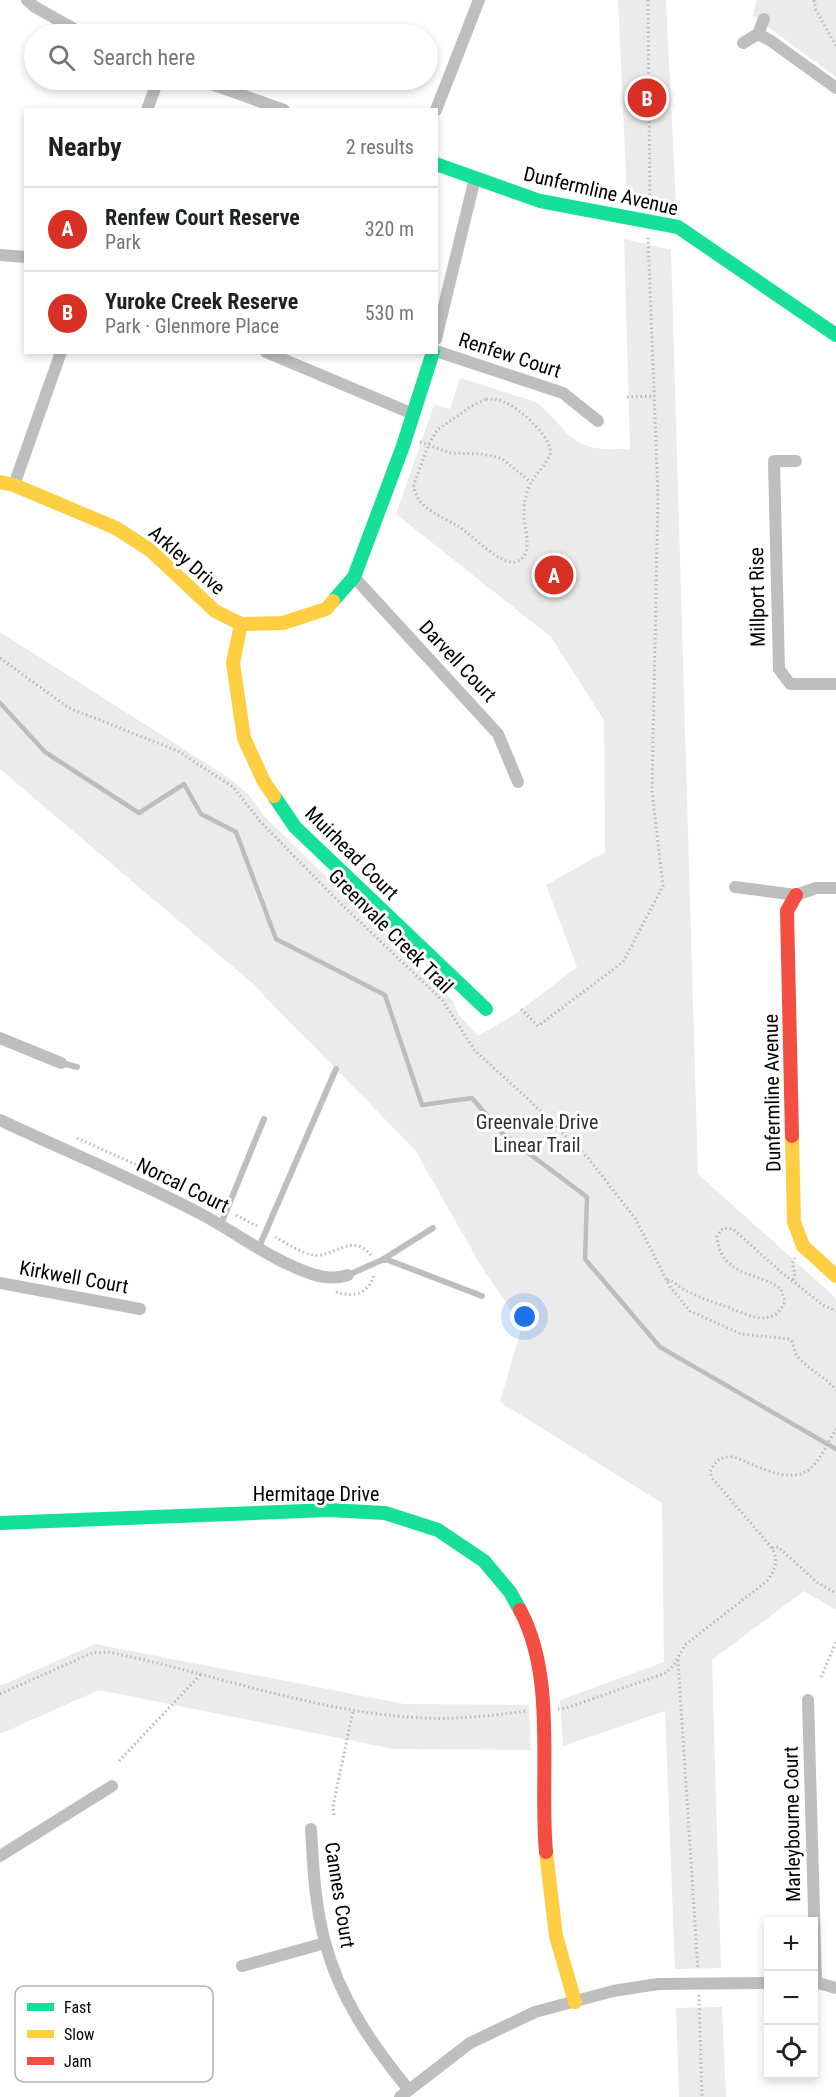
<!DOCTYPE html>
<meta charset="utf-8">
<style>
body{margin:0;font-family:"Roboto Condensed",sans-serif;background:#f2f2f2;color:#202124}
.controls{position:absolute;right:18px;bottom:18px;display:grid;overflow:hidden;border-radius:0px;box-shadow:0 3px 9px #0003}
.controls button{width:54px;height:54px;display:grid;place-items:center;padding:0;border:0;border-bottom:2px solid #e0e0e0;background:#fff;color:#202124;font:30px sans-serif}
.you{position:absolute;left:525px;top:1317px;width:21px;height:21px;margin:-15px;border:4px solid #fff;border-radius:50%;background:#1a73e8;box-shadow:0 0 0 9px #1a73e833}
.badge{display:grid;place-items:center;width:39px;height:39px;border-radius:50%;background:#d93025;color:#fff;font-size:20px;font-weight:700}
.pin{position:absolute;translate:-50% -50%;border:3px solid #fff;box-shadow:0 2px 6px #0006}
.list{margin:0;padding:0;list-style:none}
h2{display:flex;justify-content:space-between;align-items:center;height:78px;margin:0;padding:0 24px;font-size:26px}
h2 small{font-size:20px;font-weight:400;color:#757577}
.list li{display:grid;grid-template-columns:39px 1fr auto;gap:18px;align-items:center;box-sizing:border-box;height:84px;padding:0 24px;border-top:2px solid #e0e0e0}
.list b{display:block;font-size:22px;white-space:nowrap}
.list p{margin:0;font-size:20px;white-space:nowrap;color:#757577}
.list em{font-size:20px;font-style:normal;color:#757577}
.icon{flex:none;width:33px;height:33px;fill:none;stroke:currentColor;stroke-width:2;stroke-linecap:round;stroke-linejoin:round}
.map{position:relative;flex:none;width:836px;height:2097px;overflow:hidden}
.search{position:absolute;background:#fff;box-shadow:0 3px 9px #0003;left:24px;top:24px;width:414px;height:66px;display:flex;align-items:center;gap:15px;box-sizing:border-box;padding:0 21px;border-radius:33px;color:#757577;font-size:22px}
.panel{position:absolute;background:#fff;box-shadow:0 3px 9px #0003;left:24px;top:108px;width:414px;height:246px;border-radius:0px}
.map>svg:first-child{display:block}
.green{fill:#ebebeb}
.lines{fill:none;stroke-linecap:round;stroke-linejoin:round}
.stream{stroke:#bdbdbd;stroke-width:4.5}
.path{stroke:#b9b9b9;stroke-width:3;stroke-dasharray:1.5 3;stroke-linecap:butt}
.lane{stroke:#bebebe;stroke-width:6}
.street{stroke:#bebebe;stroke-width:12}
.fast{stroke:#16e098;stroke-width:14}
.slow{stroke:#ffcf43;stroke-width:14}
.jam{stroke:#f24e42;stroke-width:14}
.labels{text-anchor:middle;stroke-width:6;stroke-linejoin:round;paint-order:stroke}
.street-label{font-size:20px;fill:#000;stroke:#fff}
.park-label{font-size:20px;fill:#313131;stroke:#fff}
.key{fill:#fff;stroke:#b2b2b2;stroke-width:1.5}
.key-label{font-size:16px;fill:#000}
</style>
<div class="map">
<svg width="836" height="2097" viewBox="0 0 836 2097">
<rect width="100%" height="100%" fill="#fff"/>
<g class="green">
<path d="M 618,0 L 666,0 L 676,204 L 627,195 Z"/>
<path d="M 756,0 L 836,0 L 836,77 L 753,16 Z"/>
<path d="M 624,239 L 671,250 L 698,1174 L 836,1298 L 836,1610 L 804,1591 L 712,1660 L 721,1968 L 675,1969 L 665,1711 L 563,1746 L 560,1700 L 664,1662 L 662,1503 L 500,1402 L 522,1326 L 481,1266 L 415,1150 L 252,983 L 0,769 L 0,632 L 229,778 L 248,794 L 264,816 L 452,1000 L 459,1015 L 478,1036 L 517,1013 L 577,967 L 546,885 L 605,852 L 604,720 L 551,637 L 396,514 L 434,405 L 450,409 L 460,378 L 536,402 C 552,413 565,435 578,442 C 593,451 613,449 630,449 Z"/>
<path d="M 95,1644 L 404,1704 L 529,1705 L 531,1750 L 393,1749 L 99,1690 L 0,1734 L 0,1686 Z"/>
<path d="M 722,2007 L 726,2097 L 679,2097 L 676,2008 Z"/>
</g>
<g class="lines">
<path class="stream" d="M 0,703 L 45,752 L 139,813 L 184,784 L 201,814 L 236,832 L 276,939 L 385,995 L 422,1105 L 472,1098 L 503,1134 L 587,1197 L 585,1259 L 660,1347 L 836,1449"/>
<g class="path">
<path d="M 648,0 L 650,208"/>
<path d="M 814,0 L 816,10 L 836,46"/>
<path d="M 627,397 L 654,396"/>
<path d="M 486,399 C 493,399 498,399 504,402 C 518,407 554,438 550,455 C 547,463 539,471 534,478 C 527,487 524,501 524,512 C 523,526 536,557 515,562 C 500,565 472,535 458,526 C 441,516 414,507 414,484 L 428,446 L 437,430 L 472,406 Z"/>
<path d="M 420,442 L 451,453 L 481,454 L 501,458 L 531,482"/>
<path d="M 0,658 L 69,708 L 178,751 L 233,787 L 260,821 L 333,896 L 443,1001 L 475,1051 L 527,1098 L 588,1158 L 635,1218 L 670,1287 L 690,1311 L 741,1334 L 790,1339 C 794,1344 794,1352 798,1357 C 809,1370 826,1377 836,1390"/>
<path d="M 521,1009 L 538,1026 L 623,962 L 663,886 L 652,791 L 658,495 L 648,236"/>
<path d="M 77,1138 L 148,1170 L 220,1206"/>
<path d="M 236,1215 L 257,1226"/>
<path d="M 275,1237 C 287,1243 301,1254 314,1255 C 334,1258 351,1232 371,1255"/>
<path d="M 667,1280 C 675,1281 677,1286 683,1289 C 698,1297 712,1302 728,1307 C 748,1315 773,1330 785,1301 L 781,1289 C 759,1272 720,1277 717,1236 L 723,1228 L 733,1229 L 781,1272 L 823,1305 L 836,1311"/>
<path d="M 793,1280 L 795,1274 L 792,1263 L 795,1258"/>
<path d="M 336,1292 C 353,1298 371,1293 374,1273"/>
<path d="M 772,1548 L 778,1547 L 818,1583 L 836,1593"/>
<path d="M 678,1660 L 698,1970"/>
<path d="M 821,1677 L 836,1642"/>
<path d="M 0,1694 L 92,1653 L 108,1652 C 213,1673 316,1713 423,1718 C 459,1720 493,1715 528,1711"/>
<path d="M 558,1709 L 566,1708 L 666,1673 L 673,1666 L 685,1645 L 767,1581 C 775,1570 779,1560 772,1548 L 712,1478 L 710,1472 C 716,1460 721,1456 734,1457 C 754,1464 790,1486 810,1469 C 821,1459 828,1442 836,1429"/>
<path d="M 119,1761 L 201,1674"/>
<path d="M 334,1815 L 333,1806 L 353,1711"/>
<path d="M 699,1995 L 702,2097"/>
</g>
<g class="lane">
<path d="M 61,1063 L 77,1067"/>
<path d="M 221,1224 L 264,1119"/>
<path d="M 259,1247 L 336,1069"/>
<path d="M 382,1260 L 433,1228"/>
<path d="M 348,1275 L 382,1260 L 388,1260 L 482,1296"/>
</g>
<g class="street">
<path d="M 27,0 L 35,7 L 83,34"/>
<path d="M 758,34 L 771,41 L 836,88"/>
<path d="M 743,43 L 758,34 L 764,19"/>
<path d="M 200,80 L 284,110"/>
<path d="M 147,110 L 158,80"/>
<path d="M 436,110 L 479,0"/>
<path d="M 0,255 L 26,257"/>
<path d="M 436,339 L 475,178"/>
<path d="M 436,351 L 563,393 L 598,421"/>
<path d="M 266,352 L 413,414"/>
<path d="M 796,461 L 774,461 L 779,669 L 790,684 L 836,684"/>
<path d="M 14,485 L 61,352"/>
<path d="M 354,577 L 498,734 L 518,782"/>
<path d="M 735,887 L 796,895 L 816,888 L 836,888"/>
<path d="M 0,1038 L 61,1063"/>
<path d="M 0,1120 C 66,1151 134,1179 199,1213 C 236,1232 272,1261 312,1274 C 324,1278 336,1279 348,1275"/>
<path d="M 0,1283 L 140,1309"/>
<path d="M 808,1700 L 816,1982"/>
<path d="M 311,1829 C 313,1866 315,1906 325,1942 C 339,1997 373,2046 408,2089"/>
<path d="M 0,1856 L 112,1786"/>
<path d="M 242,1966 L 325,1943"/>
<path d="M 814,1982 L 836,1988"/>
<path d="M 400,2097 L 470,2043 L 535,2012 L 613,1991 L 658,1984 L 768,1983"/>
</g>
<g class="fast">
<path d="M 436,164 L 540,201 L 678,227 L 836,335"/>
<path d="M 333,601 L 354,577 L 403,446 L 433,352"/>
<path d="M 274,796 L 295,827 L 486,1009"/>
<path d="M 0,1523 L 329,1510 L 385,1513 L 438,1530 L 484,1561 L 510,1592 L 520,1610"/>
</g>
<g class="slow">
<path d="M 0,482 L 14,485 L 116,528 L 150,550 L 215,611 L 241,624 L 283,623 L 326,609 L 333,601"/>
<path d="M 241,624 L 233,663 L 244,738 L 264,782 L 274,796"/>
<path d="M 792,1136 L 794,1222 L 803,1246 L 836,1276"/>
<path d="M 546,1852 L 556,1936 L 575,2002"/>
</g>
<g class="jam">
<path d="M 792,1136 L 787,911 L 796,895"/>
<path d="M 520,1610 C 557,1678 539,1777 546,1852"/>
</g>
</g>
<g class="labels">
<g class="street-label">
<text transform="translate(601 191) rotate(13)" y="7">Dunfermline Avenue</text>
<text transform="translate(510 355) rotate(18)" y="7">Renfew Court</text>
<text transform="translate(187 560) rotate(41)" y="7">Arkley Drive</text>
<text transform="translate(757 597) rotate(-91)" y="7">Millport Rise</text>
<text transform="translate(458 661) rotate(47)" y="7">Darvell Court</text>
<text transform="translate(352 853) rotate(45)" y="7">Muirhead Court</text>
<text transform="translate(391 931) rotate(45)" y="7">Greenvale Creek Trail</text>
<text transform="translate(772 1093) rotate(-91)" y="7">Dunfermline Avenue</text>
<text transform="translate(183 1185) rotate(26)" y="7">Norcal Court</text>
<text transform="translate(74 1277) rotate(10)" y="7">Kirkwell Court</text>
<text x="316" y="1501">Hermitage Drive</text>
<text transform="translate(792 1824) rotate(-91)" y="7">Marleybourne Court</text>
<text transform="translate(340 1895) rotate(81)" y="7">Cannes Court</text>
</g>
<g class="park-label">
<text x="537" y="1129">Greenvale Drive<tspan x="537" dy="23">Linear Trail</tspan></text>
</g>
</g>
<rect x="15" y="1986" width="198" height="96" rx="9" class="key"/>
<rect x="27" y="2003" width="27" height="8" fill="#16e098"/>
<rect x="27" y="2030" width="27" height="8" fill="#ffcf43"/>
<rect x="27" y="2057" width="27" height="8" fill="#f24e42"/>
<g class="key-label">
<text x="64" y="2013">Fast</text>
<text x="64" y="2040">Slow</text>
<text x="64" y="2067">Jam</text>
</g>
</svg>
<div class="controls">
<button>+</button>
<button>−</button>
<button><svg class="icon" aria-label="locate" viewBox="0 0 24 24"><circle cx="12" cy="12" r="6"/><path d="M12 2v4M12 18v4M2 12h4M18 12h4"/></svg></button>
</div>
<div class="you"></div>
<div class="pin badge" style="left:554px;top:575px">A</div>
<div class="pin badge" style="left:647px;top:98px">B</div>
<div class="search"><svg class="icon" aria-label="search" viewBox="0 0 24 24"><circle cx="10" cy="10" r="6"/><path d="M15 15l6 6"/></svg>Search here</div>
<section class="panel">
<h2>Nearby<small>2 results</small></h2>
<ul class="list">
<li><span class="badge">A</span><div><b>Renfew Court Reserve</b><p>Park</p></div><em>320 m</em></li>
<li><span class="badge">B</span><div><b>Yuroke Creek Reserve</b><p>Park · Glenmore Place</p></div><em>530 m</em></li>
</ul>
</section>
</div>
